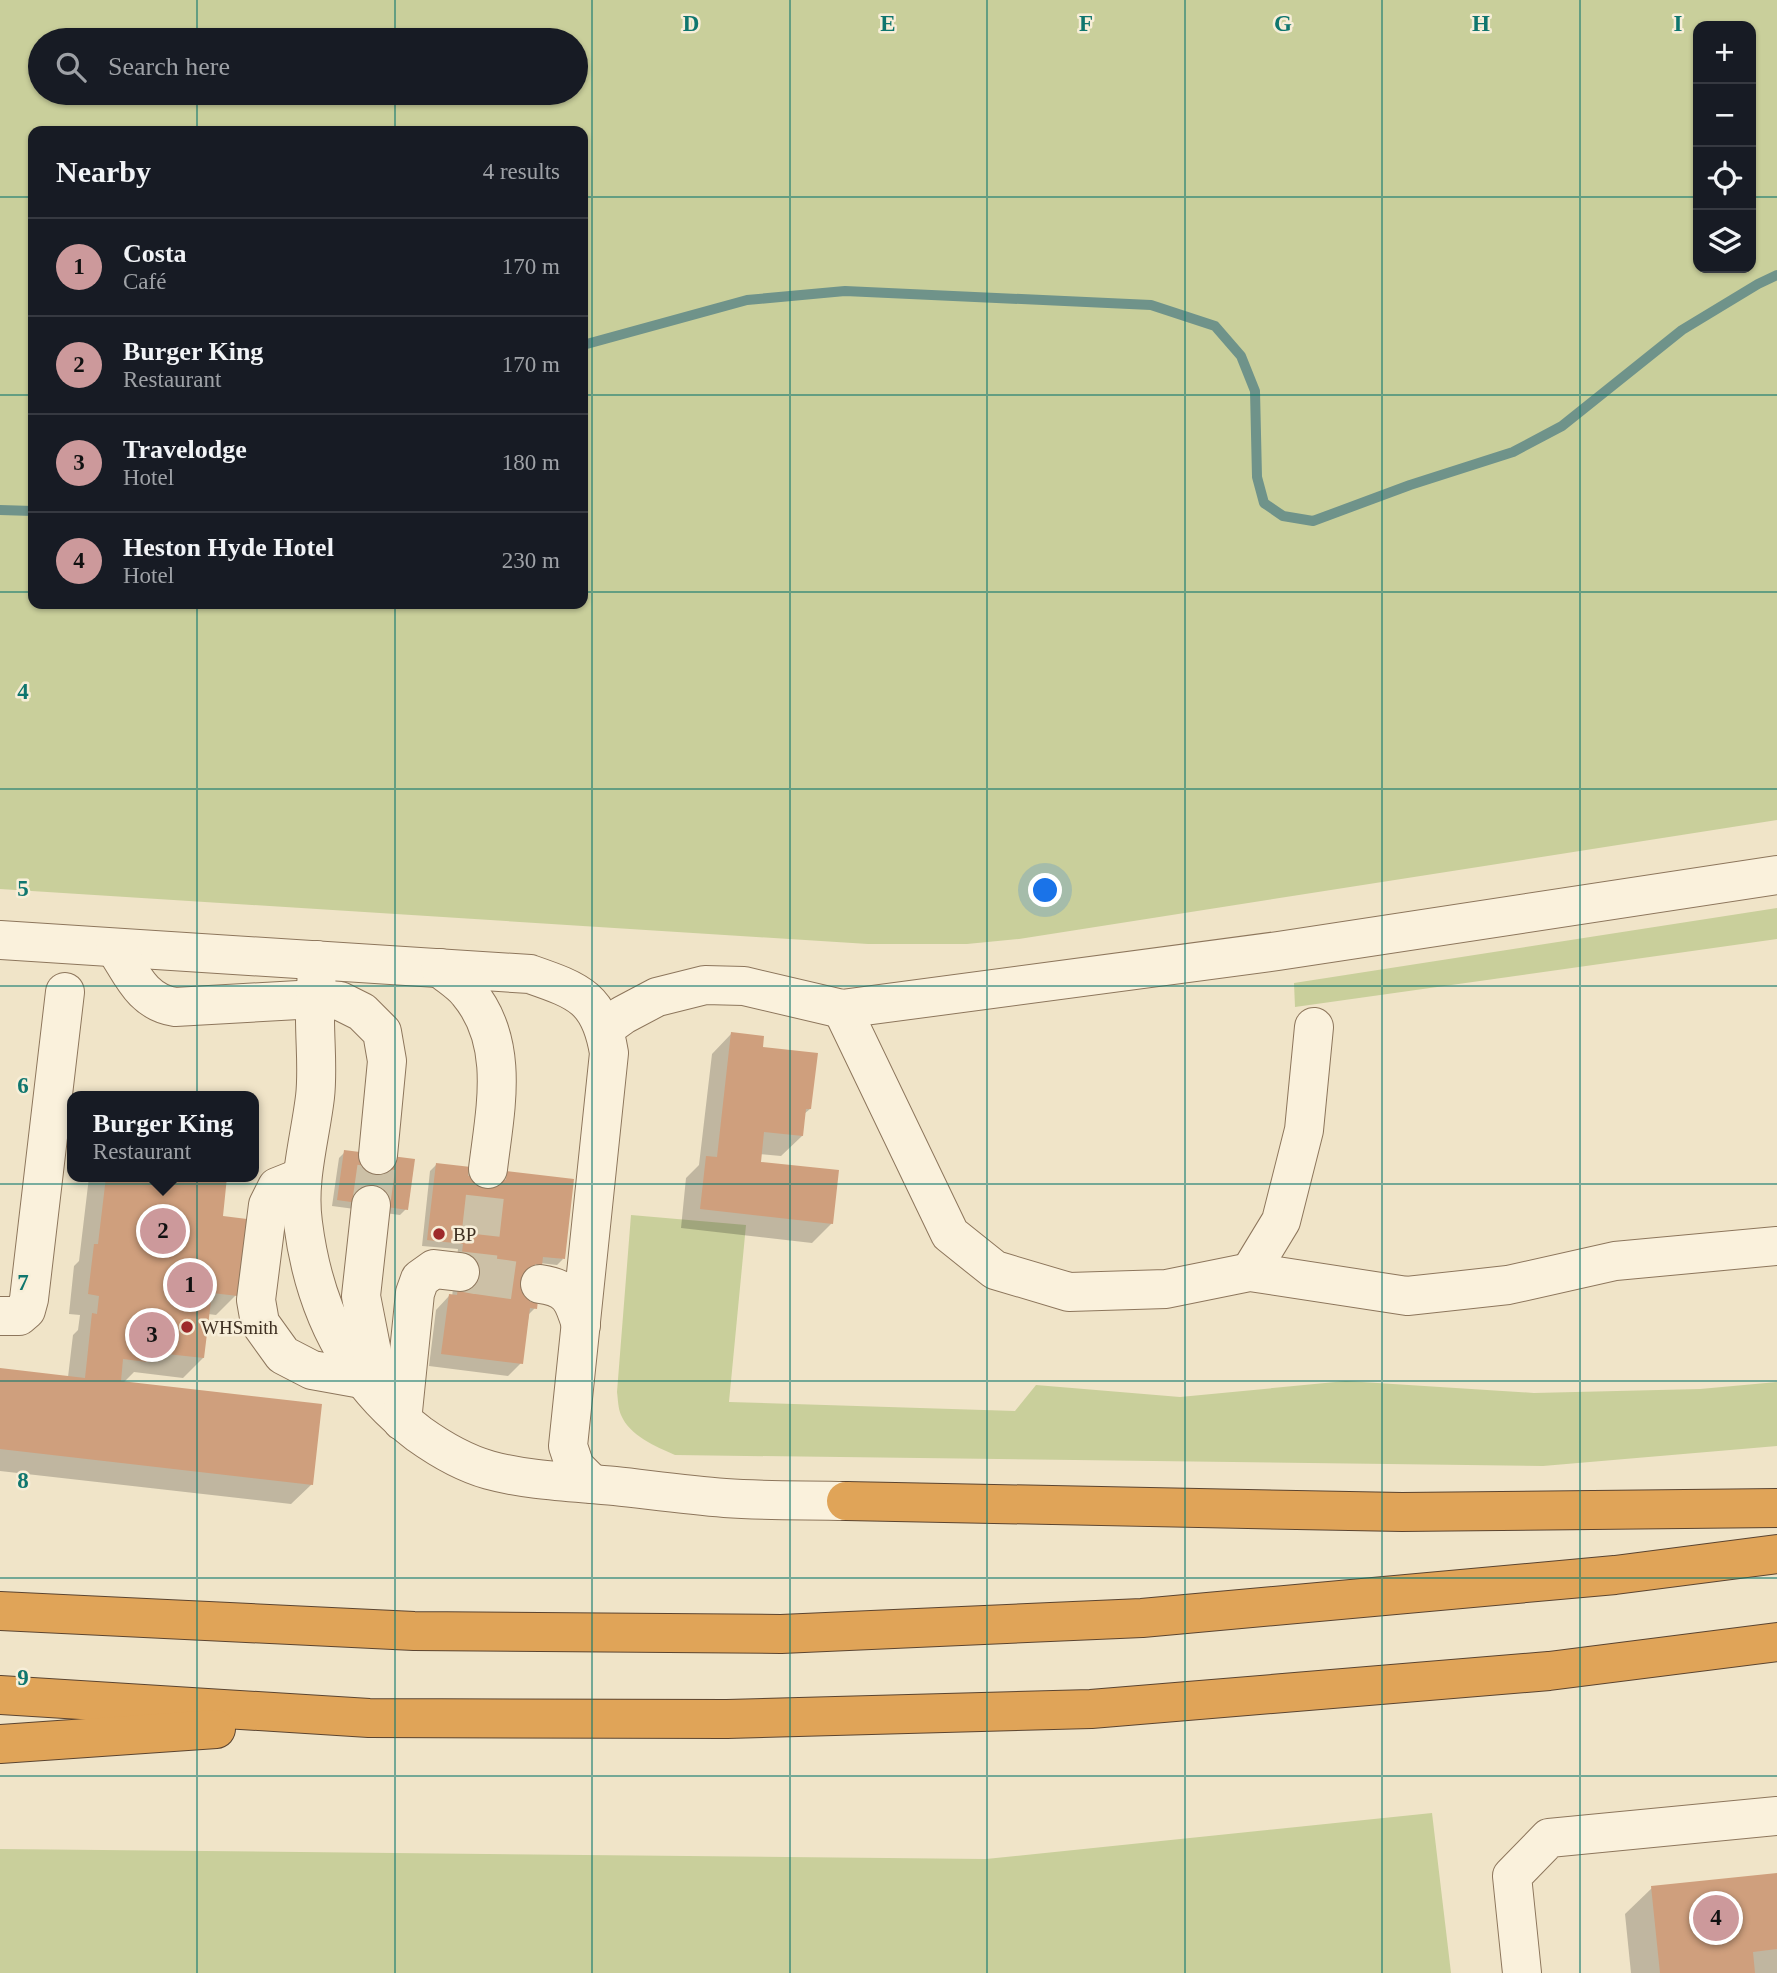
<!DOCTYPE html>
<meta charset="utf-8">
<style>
body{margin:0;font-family:Georgia,serif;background:#242831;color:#f1f3f6}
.controls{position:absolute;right:21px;top:21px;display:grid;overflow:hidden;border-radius:14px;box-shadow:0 2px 5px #0004}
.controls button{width:63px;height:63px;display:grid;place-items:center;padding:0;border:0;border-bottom:2px solid #363941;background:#171b24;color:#f1f3f6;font:35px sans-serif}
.you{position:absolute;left:1046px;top:891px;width:24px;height:24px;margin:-18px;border:5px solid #fff;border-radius:50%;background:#1a73e8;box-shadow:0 0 0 10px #1a73e833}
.badge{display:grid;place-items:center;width:46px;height:46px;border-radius:50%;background:#cc999b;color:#111;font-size:23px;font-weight:700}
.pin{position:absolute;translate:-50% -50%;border:4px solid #fff;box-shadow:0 2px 7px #0006}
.popup{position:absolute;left:67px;top:1091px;width:192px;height:91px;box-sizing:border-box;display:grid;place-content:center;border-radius:14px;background:#171b24;filter:drop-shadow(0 2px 5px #0005);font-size:23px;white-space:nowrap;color:#9ea1a6}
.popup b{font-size:26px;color:#f1f3f6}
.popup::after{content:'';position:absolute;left:50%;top:100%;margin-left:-14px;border:14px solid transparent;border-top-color:#171b24}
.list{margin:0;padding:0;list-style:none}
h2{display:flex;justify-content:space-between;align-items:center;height:91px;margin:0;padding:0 28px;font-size:30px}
h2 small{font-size:23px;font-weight:400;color:#9ea1a6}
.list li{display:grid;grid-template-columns:46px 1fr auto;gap:21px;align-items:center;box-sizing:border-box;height:98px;padding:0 28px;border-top:2px solid #363941}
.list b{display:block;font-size:26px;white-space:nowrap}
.list p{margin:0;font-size:23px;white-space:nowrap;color:#9ea1a6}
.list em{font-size:23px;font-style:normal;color:#9ea1a6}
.icon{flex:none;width:38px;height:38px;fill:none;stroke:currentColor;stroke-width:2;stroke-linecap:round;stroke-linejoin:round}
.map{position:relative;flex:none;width:1777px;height:1973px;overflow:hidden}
.search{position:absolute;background:#171b24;box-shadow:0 2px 5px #0004;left:28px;top:28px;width:560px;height:77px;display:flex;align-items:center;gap:18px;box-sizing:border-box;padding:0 24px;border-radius:38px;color:#9ea1a6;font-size:26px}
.panel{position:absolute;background:#171b24;box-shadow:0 2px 5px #0004;left:28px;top:126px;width:560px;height:483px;border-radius:14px}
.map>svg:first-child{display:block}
.green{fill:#c9cf9b;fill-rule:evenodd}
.shadow{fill:#0003}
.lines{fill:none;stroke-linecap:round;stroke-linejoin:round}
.stream{stroke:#6f938a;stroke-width:10}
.building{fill:#cf9f7d}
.minor-tunnel{stroke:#ccc0a6;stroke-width:38;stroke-dasharray:38 19;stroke-linecap:butt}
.minor-casing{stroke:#8d765c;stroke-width:40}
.highway-casing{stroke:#5b4430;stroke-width:40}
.minor{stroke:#faf1dc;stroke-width:38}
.highway{stroke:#e0a458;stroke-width:38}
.grid{fill:none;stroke:#0f766e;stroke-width:2;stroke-opacity:0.55}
.poi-dot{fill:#9e2a2b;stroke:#f7eed8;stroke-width:2.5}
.labels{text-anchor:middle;stroke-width:5;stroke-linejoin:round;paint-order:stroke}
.poi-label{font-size:19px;fill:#3d2e20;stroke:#f7eed8;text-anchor:start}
.grid-label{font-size:23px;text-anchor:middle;font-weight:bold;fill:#0f766e;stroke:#f7eed8;stroke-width:5;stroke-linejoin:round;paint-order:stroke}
</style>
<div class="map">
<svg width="1777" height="1973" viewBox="0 0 1777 1973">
<rect width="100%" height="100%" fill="#f0e4c8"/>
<g class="green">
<path d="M 0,0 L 1777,0 L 1777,820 L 1019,939 L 967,944 L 868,944 L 0,889 ZM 1751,26 L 1751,268 L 1698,268 L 1698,26 ZM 576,40 L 576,93 L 40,93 L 40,40 ZM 33,131 L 583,131 L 583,604 L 33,604 Z"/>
<path d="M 1777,908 L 1777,939 L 1295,1007 L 1294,983 Z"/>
<path d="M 631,1215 L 746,1225 L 729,1402 L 1015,1411 L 1036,1385 L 1180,1397 L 1346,1381 L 1534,1393 L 1700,1389 L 1777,1382 L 1777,1446 L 1543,1466 L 675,1455 C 655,1446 630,1436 621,1415 C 618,1408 618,1399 617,1392 Z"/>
<path d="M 1432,1813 L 1451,1973 L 0,1973 L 0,1849 L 986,1859 Z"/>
</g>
<g class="shadow">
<path d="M 732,1033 L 761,1048 L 810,1109 L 804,1114 L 802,1136 L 781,1156 L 760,1154 L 759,1163 L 832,1223 L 812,1243 L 681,1228 L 686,1178 L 699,1165 L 712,1054 Z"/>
<path d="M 345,1152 L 406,1209 L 400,1215 L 332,1206 L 339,1158 Z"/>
<path d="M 436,1165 L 563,1259 L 557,1265 L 540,1263 L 535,1308 L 529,1314 L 521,1363 L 508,1376 L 429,1366 L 436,1310 L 449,1296 L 452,1297 L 458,1249 L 422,1246 L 430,1171 Z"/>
<path d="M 89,1177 L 225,1177 L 221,1218 L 236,1295 L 216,1315 L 208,1314 L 203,1358 L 183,1378 L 134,1372 L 123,1383 L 312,1484 L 291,1504 L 0,1471 L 0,1370 L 68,1377 L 73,1335 L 78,1330 L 80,1315 L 69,1314 L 74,1266 L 79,1261 Z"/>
<path d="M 1777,1875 L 1777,1973 L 1631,1973 L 1625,1914 L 1652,1888 Z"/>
</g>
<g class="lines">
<g class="stream">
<path d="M 583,345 L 747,300 L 845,291 L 1151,305 L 1215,326 L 1241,356 L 1255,391 L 1257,477 L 1264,503 L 1283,516 L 1313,521 L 1410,485 L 1513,452 L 1562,426 L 1682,330 L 1758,284 L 1777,275"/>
<path d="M 0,510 L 33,511"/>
</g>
</g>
<g class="building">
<path d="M 731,1032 L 764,1036 L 763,1047 L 818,1053 L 811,1109 L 806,1109 L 803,1136 L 764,1132 L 761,1162 L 839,1170 L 833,1224 L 700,1209 L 706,1156 L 717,1157 Z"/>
<path d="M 344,1150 L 415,1159 L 408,1210 L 337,1200 Z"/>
<path d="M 436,1163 L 574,1179 L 565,1259 L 543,1257 L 537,1309 L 530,1308 L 523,1364 L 441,1354 L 449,1294 L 457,1295 L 463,1244 L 427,1240 Z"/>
<path d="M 106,1177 L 227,1177 L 223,1216 L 247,1219 L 238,1296 L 212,1293 L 204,1358 L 148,1352 L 147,1362 L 123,1359 L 121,1381 L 322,1404 L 313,1485 L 0,1449 L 0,1368 L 85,1378 L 92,1313 L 97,1314 L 99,1296 L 88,1294 L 94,1244 L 98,1244 Z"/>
<path d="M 1777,1873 L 1777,1949 L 1753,1952 L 1755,1973 L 1660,1973 L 1651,1886 Z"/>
</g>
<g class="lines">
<g class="minor-tunnel">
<path d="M 371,1205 L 378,1155"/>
<path d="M 460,1272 L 476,1275 L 488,1169"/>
<path d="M 476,1275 L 540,1284"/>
</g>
<g class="minor-casing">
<g id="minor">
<path d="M 0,940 L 530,974 C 579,991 600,998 609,1053 L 568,1446 L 575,1467 L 592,1484"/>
<path d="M 115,948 C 132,974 142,1002 175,1007 L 316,999 L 340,1001 L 362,1012 L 382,1032 L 387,1061 L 378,1155"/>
<path d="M 317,960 C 317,980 315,999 315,1018 C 315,1045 318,1071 315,1097 C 310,1139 297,1181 303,1223 C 314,1310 349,1381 419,1434 C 440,1449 464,1463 489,1470 C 529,1481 573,1482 615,1486 C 651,1490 688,1495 725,1498 C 765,1501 806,1500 846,1501"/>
<path d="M 440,968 C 449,976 461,983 468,992 C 511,1043 495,1110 488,1169"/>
<path d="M 842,1009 L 950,1234 L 995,1270 L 1069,1292 L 1166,1289 L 1250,1272 L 1407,1296 L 1508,1285 L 1615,1261 L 1777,1246"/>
<path d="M 605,1028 L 623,1015 L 657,997 L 705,985 L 744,986 L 842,1009 L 1278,951 L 1777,875"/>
<path d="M 302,1177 L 277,1187 L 268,1205 L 256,1300 L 260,1323 L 283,1355 L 312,1370 L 362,1379"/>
<path d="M 371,1205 L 361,1296 L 380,1393"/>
<path d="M 1250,1272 L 1281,1221 L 1304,1130 L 1314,1027"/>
<path d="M 540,1284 C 569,1288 573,1299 581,1325"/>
<path d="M 0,1316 L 19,1316 L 26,1310 L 29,1299 L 65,992"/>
<path d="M 402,1421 L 415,1293 L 420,1279 L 434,1269 L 460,1272"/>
<path d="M 1522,1973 L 1512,1876 L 1549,1838 L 1777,1816"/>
</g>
</g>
<g class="highway-casing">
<g id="highway">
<path d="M 846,1501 L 1402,1512 L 1777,1508"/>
<path d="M 0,1611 L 414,1631 L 781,1634 L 1142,1618 L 1615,1575 L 1777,1554"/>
<path d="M 0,1695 L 369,1718 L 727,1719 L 1091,1709 L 1549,1671 L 1777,1642"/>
<path d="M 0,1744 L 216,1729"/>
</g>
</g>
<use href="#minor" class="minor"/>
<use href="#highway" class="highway"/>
</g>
<path class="grid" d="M 197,0 L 197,40M 395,0 L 395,40M 592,0 L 592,1973M 790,0 L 790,1973M 987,0 L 987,1973M 1185,0 L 1185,1973M 1382,0 L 1382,1973M 1580,0 L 1580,1973M 197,93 L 197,131M 395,93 L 395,131M 0,197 L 33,197M 583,197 L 1698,197M 1751,197 L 1777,197M 0,395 L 33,395M 583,395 L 1777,395M 0,592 L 33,592M 583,592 L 1777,592M 197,604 L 197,1973M 395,604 L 395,1973M 0,789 L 1777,789M 0,986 L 1777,986M 0,1184 L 1777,1184M 0,1381 L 1777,1381M 0,1578 L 1777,1578M 0,1776 L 1777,1776"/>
<g class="poi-dot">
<circle cx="439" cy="1234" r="7"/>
<circle cx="187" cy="1327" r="7"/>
</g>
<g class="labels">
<g class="poi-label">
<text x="453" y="1241">BP</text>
<text x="201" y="1334">WHSmith</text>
</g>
</g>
<g class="grid-label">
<text x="691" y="31">D</text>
<text x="888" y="31">E</text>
<text x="1086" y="31">F</text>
<text x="1283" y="31">G</text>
<text x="1481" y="31">H</text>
<text x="1678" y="31">I</text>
<text x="23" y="699">4</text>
<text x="23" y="896">5</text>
<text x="23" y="1093">6</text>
<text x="23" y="1290">7</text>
<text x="23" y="1488">8</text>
<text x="23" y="1685">9</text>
</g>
</svg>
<div class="controls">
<button>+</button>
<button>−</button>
<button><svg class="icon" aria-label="locate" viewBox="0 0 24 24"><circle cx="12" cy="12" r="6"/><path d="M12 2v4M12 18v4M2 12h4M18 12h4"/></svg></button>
<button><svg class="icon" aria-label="layers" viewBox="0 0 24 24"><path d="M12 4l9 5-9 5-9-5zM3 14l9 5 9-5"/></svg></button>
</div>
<div class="you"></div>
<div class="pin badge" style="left:190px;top:1285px">1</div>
<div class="pin badge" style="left:163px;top:1231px">2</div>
<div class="popup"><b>Burger King</b>Restaurant</div>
<div class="pin badge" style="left:152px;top:1335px">3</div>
<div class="pin badge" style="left:1716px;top:1918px">4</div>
<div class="search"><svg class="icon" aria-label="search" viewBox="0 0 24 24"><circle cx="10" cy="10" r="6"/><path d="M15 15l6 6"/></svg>Search here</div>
<section class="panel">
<h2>Nearby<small>4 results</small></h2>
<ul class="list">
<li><span class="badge">1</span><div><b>Costa</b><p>Café</p></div><em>170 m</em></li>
<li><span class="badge">2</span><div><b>Burger King</b><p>Restaurant</p></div><em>170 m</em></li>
<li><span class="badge">3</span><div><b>Travelodge</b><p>Hotel</p></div><em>180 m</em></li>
<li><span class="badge">4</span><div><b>Heston Hyde Hotel</b><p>Hotel</p></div><em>230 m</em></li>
</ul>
</section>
</div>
